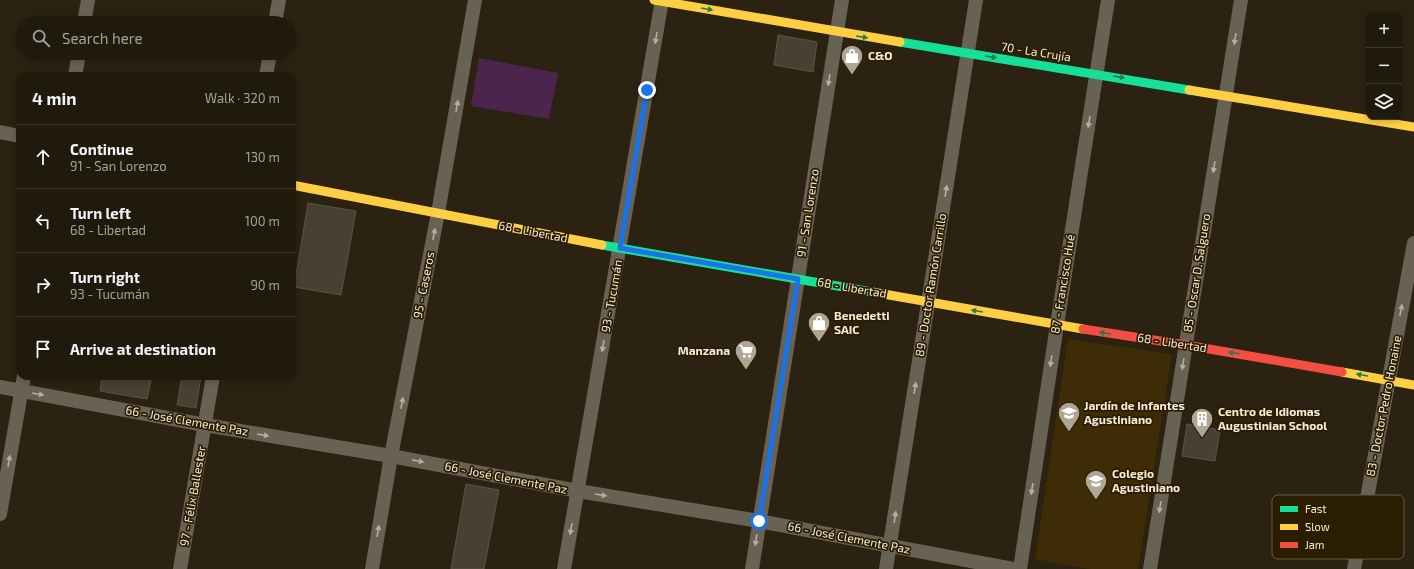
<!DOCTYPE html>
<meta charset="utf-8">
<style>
body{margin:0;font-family:"Exo 2",sans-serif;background:#282316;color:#f1f3f6}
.controls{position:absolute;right:12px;top:12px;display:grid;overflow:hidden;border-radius:8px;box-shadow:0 2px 6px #0003}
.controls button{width:36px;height:36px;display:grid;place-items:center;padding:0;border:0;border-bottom:1px solid #3d382e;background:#201a0d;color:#f1f3f6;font:20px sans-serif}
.stop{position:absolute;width:12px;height:12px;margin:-9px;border:3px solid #1a73e8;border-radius:50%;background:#fff}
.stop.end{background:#1a73e8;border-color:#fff;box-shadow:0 1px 4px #0008}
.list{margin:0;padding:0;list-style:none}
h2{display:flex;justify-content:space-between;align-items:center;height:52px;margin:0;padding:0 16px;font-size:17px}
h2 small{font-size:13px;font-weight:400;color:#a2a19d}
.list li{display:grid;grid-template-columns:26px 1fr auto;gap:12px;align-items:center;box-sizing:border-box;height:64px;padding:0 16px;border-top:1px solid #3d382e}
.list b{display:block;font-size:15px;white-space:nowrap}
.list p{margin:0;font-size:13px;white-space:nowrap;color:#a2a19d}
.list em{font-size:13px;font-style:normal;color:#a2a19d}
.icon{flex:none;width:22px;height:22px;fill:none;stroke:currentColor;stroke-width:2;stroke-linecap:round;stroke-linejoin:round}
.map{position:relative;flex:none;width:1414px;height:569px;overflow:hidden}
.search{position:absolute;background:#201a0d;box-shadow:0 2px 6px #0003;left:16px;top:16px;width:280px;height:44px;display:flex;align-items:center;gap:10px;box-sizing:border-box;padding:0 14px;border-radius:22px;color:#a2a19d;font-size:15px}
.panel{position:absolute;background:#201a0d;box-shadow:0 2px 6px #0003;left:16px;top:72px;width:280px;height:308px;border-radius:12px}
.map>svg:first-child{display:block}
.built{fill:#3d2c05}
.green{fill:#4b254d}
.building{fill:#484033;stroke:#5b5446}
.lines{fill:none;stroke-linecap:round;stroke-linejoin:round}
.street{stroke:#686255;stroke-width:14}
.fast{stroke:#16e098;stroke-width:9}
.slow{stroke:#ffcf43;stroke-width:9}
.jam{stroke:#f24e42;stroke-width:9}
.oneway{fill:#207e4c}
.oneway2{fill:#b6ae9e}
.route{stroke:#1a73e8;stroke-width:5}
.labels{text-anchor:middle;stroke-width:3.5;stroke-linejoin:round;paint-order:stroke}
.street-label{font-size:12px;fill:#f6ecda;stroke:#2b1d00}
.poi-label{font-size:12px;font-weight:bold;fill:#f6ecda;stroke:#2b1d00;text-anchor:start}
.key{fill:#2b1d00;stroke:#685b41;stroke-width:1}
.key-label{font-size:11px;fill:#f6ecda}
</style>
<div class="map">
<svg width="1414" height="569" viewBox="0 0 1414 569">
<rect width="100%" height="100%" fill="#2b2211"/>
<path class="built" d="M 1068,339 L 1172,354 L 1138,569 L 1090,569 L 1035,559 Z"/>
<path class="green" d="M 479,58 L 558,73 L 549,119 L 471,106 Z"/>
<g class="building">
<path d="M 778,35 L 817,42 L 813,72 L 774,65 Z"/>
<path d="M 308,203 L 356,211 L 341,295 L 294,287 Z"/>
<path d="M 102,376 L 152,376 L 147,399 L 100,391 Z"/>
<path d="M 182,376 L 201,376 L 196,408 L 177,405 Z"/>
<path d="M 1187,424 L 1220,430 L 1215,461 L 1182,456 Z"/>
<path d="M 466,484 L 499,490 L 484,569 L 451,569 Z"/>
</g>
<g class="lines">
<g class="street">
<path d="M 84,23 L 88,0"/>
<path d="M 275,23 L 279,0"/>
<path d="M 75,76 L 79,53"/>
<path d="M 266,76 L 270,53"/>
<path d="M 0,132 L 20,136"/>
<path d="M 0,387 L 205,425 L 391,456 L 578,491 L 759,521 L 1013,569"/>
<path d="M 0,514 L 24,376"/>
<path d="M 180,569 L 213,376"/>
<path d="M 372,569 L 391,456 L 438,213 L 475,0"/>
<path d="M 564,569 L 662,0"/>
<path d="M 752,569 L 842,0"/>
<path d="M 886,569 L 976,0"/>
<path d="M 1020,569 L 1057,325 L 1108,0"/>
<path d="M 1150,569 L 1241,0"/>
<path d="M 1354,569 L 1414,243"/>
</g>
<g class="fast">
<path d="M 900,42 L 1189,90"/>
<path d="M 602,245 L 872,292"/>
</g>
<g class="slow">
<path d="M 654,0 L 900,42"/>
<path d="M 1189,90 L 1414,127"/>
<path d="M 292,185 L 602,245"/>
<path d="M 872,292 L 1083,329"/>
<path d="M 1342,372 L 1414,385"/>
</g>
<path class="jam" d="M 1083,329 L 1186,345 L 1342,372"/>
</g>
<defs><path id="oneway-solid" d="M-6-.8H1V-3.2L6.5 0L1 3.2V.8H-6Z"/></defs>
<g class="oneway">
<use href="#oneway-solid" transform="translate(707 9) rotate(10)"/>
<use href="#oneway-solid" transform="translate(862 37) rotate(9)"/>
<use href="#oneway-solid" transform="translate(991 57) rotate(9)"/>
<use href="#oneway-solid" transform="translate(1119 77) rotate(9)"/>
<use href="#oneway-solid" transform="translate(977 311) rotate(-170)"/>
<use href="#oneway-solid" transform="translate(1105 333) rotate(-171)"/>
<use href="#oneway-solid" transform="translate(1234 353) rotate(-170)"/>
<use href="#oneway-solid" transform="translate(1362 375) rotate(-170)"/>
</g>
<g class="oneway2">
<use href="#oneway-solid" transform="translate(656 38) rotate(100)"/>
<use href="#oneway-solid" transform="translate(1235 39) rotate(99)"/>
<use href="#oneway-solid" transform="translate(829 80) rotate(99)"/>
<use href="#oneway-solid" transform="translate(457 106) rotate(-80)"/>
<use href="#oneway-solid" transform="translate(1089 122) rotate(99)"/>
<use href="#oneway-solid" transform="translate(1214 167) rotate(99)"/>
<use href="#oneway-solid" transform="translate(946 191) rotate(-81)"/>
<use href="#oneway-solid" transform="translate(434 234) rotate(-79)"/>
<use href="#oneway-solid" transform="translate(1401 310) rotate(-79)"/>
<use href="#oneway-solid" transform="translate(603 346) rotate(100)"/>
<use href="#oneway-solid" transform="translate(1051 361) rotate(99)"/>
<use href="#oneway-solid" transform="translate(1183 364) rotate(99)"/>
<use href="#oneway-solid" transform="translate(915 388) rotate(-81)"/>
<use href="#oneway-solid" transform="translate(38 394) rotate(10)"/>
<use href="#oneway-solid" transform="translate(402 403) rotate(-79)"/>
<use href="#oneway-solid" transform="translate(263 435) rotate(10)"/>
<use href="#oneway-solid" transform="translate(9 461) rotate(-80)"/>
<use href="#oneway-solid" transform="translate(418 461) rotate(11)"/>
<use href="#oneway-solid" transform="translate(1032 489) rotate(99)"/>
<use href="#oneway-solid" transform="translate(601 495) rotate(9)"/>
<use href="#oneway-solid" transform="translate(1160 507) rotate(99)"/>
<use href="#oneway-solid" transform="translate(895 517) rotate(-81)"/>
<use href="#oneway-solid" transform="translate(571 529) rotate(100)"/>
<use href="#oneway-solid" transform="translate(378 531) rotate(-80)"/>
<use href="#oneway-solid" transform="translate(756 540) rotate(99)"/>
</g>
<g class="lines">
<path class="route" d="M 647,90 L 620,248 L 798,279 L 759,521"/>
</g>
<defs>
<g id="shop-pin" transform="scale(1.15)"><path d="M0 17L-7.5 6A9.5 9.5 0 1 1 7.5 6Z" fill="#afa594" stroke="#2b1d00"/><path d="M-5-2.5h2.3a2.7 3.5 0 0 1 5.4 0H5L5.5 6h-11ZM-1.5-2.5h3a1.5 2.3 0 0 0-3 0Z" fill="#fff"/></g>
<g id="supermarket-pin" transform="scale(1.15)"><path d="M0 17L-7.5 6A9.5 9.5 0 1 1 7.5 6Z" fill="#afa594" stroke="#2b1d00"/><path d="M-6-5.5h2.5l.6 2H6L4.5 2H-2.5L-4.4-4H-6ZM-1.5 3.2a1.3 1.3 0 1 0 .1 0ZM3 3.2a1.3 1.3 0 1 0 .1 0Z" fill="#fff"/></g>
<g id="school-pin" transform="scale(1.15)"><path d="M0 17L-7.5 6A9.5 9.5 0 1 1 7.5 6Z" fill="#afa594" stroke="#2b1d00"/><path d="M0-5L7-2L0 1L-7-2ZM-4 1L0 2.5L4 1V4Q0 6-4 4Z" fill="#fff"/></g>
<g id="building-pin" transform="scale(1.15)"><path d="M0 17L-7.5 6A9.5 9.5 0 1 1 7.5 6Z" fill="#afa594" stroke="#2b1d00"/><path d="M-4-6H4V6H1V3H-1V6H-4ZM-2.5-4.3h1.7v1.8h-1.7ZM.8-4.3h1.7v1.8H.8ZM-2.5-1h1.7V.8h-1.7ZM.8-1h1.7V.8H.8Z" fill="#fff"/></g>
<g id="university-pin" transform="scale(1.15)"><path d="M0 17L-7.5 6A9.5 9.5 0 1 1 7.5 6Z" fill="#afa594" stroke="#2b1d00"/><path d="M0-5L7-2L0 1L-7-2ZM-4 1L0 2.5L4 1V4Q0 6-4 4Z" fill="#fff"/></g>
</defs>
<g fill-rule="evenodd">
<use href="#shop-pin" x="852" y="56"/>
<use href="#shop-pin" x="819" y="323"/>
<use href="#supermarket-pin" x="746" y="351"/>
<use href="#school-pin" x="1069" y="413"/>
<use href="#building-pin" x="1202" y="419"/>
<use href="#university-pin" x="1096" y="481"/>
</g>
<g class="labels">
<g class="street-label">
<text transform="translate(1036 52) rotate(9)" y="4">70 - La Crujía</text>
<text transform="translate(808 213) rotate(-81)" y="4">91 - San Lorenzo</text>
<text transform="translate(533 232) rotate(11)" y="4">68 - Libertad</text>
<text transform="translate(1197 273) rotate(-81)" y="4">85 - Oscar D. Salguero</text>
<text transform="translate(1063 284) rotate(-81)" y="4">87 - Francisco Hué</text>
<text transform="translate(424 285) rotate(-79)" y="4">95 - Caseros</text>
<text transform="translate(931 285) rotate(-81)" y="4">89 - Doctor Ramón Carrillo</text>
<text transform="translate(852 288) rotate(10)" y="4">68 - Libertad</text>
<text transform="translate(612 296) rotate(-80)" y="4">93 - Tucumán</text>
<text transform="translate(1172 343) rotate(9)" y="4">68 - Libertad</text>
<text transform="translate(1384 406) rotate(-79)" y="4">83 - Doctor Pedro Honaine</text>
<text transform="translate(187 421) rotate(10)" y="4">66 - José Clemente Paz</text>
<text transform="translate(506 478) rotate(11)" y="4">66 - José Clemente Paz</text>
<text transform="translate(193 496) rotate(-80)" y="4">97 - Félix Ballester</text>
<text transform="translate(849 538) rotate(11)" y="4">66 - José Clemente Paz</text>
</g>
<g class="poi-label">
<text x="868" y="60">C&amp;O</text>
<text x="834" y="320">Benedetti<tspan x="834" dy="14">SAIC</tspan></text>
<text x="730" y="355" text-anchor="end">Manzana</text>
<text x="1084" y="410">Jardín de Infantes<tspan x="1084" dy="14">Agustiniano</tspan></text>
<text x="1218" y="416">Centro de Idiomas<tspan x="1218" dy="14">Augustinian School</tspan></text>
<text x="1112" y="478">Colegio<tspan x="1112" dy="14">Agustiniano</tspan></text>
</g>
</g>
<rect x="1272" y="495" width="132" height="64" rx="6" class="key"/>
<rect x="1280" y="506" width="18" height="6" fill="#16e098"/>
<rect x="1280" y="524" width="18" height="6" fill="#ffcf43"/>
<rect x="1280" y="542" width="18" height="6" fill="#f24e42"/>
<g class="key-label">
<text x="1305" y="513">Fast</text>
<text x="1305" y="531">Slow</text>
<text x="1305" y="549">Jam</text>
</g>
</svg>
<div class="controls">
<button>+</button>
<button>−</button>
<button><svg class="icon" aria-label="layers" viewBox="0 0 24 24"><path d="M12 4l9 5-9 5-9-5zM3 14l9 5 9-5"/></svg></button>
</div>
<div class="stop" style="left:759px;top:521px"></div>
<div class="stop end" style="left:647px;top:90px"></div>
<div class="search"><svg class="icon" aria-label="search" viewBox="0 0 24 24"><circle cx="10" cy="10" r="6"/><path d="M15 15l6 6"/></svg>Search here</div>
<section class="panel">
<h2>4 min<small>Walk · 320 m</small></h2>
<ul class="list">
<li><svg class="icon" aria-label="ahead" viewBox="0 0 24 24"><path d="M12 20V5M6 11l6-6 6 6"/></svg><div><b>Continue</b><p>91 - San Lorenzo</p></div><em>130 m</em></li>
<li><svg class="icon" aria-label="left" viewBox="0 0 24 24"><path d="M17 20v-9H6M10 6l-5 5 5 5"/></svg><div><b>Turn left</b><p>68 - Libertad</p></div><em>100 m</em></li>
<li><svg class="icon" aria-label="right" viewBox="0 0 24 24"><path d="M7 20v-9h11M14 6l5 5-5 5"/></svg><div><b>Turn right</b><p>93 - Tucumán</p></div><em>90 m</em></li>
<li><svg class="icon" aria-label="arrive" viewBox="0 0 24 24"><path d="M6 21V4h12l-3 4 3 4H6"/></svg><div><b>Arrive at destination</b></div></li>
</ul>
</section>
</div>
